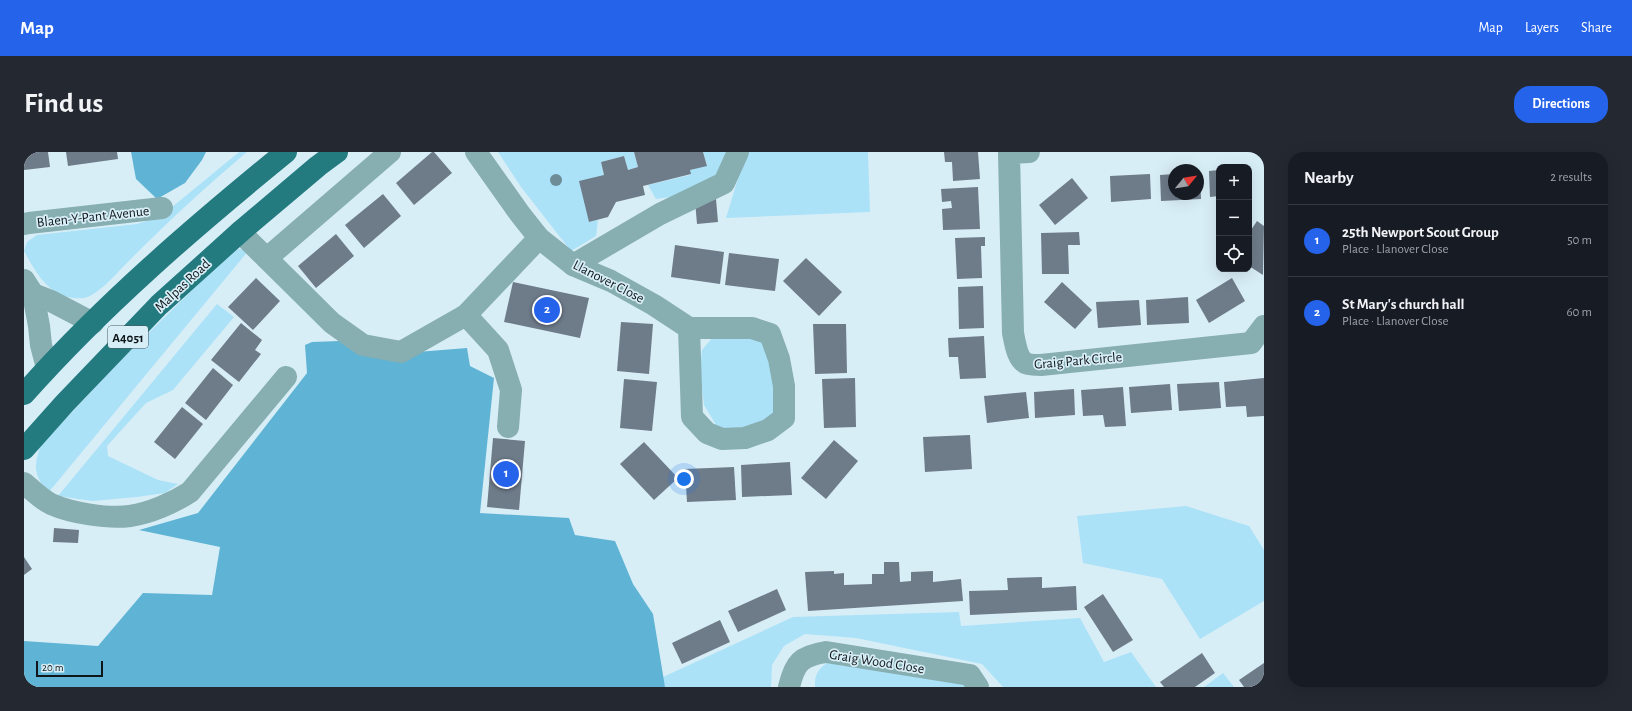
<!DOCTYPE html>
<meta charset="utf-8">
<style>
body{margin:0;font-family:"Alegreya Sans",sans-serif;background:#242831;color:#f1f3f6}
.controls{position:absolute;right:12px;top:12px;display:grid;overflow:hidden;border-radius:8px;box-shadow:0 4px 16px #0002}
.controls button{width:36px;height:36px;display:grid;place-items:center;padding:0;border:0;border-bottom:1px solid #363941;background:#171b24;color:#f1f3f6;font:20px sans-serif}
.compass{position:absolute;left:1144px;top:12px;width:36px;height:36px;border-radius:50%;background:#171b24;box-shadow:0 4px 16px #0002;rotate:60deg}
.scale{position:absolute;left:12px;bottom:10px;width:67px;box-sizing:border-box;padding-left:4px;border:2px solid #0f161a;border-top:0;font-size:11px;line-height:14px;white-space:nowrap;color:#0f161a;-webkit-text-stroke:3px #d8eef7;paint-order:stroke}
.you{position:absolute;left:660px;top:327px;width:14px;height:14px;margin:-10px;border:3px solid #fff;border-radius:50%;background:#1a73e8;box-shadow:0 0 0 6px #1a73e833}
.badge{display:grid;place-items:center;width:26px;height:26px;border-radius:50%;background:#2563eb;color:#fff;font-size:13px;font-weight:700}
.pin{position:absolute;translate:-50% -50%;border:2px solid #fff;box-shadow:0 1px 4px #0006}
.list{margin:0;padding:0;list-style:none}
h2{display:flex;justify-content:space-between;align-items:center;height:52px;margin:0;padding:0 16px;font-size:17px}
h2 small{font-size:13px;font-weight:400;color:#9ea1a6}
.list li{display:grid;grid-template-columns:26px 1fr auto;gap:12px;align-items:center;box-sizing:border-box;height:72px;padding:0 16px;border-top:1px solid #363941}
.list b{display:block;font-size:15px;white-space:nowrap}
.list p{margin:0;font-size:13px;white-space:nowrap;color:#9ea1a6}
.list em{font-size:13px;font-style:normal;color:#9ea1a6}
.icon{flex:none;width:22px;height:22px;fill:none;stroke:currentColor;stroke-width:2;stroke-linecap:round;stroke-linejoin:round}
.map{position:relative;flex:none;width:1240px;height:535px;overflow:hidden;border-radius:16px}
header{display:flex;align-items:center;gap:24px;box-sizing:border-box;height:56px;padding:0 20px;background:#2563eb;color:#fff}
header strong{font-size:19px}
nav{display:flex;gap:22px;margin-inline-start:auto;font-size:14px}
.intro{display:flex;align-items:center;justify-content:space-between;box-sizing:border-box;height:96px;padding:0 24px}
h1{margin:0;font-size:28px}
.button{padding:10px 18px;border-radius:16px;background:#2563eb;color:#fff;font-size:14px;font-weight:700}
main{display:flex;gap:24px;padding:0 24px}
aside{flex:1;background:#171b24;border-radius:16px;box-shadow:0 4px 16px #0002}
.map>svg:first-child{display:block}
.green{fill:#abe2f8}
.forest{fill:#5fb4d5}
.building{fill:#6e7b89}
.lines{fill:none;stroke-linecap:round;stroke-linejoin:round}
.minor{stroke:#87aeb0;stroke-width:22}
.major{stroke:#237b80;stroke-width:22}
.tree{fill:#6d8c98}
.labels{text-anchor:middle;stroke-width:3.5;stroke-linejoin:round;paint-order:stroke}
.shield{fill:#d8eef7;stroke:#4b575c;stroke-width:1}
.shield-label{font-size:13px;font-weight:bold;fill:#0f161a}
.street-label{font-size:14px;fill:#0f161a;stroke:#d8eef7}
</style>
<header>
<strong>Map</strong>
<nav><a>Map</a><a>Layers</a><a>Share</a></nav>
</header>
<div class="intro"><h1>Find us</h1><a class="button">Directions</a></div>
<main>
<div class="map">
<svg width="1240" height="535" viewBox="0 0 1240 535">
<rect width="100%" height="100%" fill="#d8eef7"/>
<g class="green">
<path d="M 215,0 L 223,0 C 179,37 136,77 96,118 C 89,126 70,145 60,146 C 27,149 14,124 0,99 L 3,90 L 13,83 L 113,72 L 136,65 Z"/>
<path d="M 474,0 L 610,0 L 614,15 L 604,18 L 600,4 L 577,10 L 580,23 L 565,70 L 574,68 L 572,84 L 547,99 L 497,35 Z"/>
<path d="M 679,0 L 705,0 L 693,26 L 661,43 L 632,47 L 624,33 L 666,23 L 666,18 L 683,13 Z"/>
<path d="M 722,0 L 844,0 L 846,60 L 702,66 Z"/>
<path d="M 214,97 L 225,98 L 24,341 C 10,324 9,313 17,293 L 101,204 L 201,106 Z"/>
<path d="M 193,152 L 210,165 L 149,238 L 122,251 L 83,294 L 84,304 L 134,328 L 154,332 L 141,341 L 113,345 L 68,349 L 34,344 Z"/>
<path d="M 727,184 L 738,191 L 746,204 L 752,258 L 745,268 L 729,274 L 705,278 L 692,273 L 680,253 L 676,218 L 678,198 L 689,185 Z"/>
<path d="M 1162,354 L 1225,374 L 1240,398 L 1240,449 L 1176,487 L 1138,427 L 1059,411 L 1053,364 Z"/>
<path d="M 935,460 L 937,474 L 1056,466 L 1080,510 L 1107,500 L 1132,535 L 979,535 L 958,512 L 832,486 L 781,482 L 760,494 L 748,513 L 747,535 L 641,535 L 639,525 L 769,465 Z"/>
<path d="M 805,510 L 934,529 L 943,535 L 791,535 C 790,522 795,516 805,510 Z"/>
<path d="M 1199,521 L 1210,535 L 1180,535 Z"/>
</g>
<g class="forest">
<path d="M 107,0 L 182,0 L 178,8 L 161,31 L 133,47 L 112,27 Z"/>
<path d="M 315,189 L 393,200 L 443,196 L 446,214 L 470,226 L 456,361 L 545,366 L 551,383 L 591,389 L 609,432 L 629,462 L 641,535 L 0,535 L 0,489 L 74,494 L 119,441 L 188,443 L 196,395 L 115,378 L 174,361 L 283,221 L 281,193 L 288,190 Z"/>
</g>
<g class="building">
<path d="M 0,0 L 24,0 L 26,15 L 0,18 Z"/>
<path d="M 42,0 L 93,0 L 94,7 L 44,14 Z"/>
<path d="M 408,0 L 410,0 L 428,21 L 390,53 L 372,31 Z"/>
<path d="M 610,0 L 679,0 L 683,14 L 666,18 L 667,22 L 619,34 L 621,43 L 592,50 L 584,65 L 565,70 L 555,29 L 580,23 L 577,10 L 600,4 L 604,18 L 614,15 Z"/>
<path d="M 920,0 L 954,0 L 956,27 L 929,29 L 928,10 L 921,10 Z"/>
<path d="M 1195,18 L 1195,44 L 1186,45 L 1185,19 Z"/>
<path d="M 1174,21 L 1176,21 L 1177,47 L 1137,49 L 1136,23 L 1150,22 L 1150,42 L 1174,42 Z"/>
<path d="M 1126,22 L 1127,47 L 1087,50 L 1086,24 Z"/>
<path d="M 1048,26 L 1064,46 L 1031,73 L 1015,53 Z"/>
<path d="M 954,35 L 956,77 L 919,78 L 918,57 L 928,56 L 927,49 L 918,50 L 917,37 Z"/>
<path d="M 359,42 L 377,64 L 340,96 L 321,73 Z"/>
<path d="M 692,47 L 694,70 L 673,72 L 671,49 Z"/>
<path d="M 1233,69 L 1240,74 L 1239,123 L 1225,114 L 1225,97 L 1228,92 L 1225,89 L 1225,81 Z"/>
<path d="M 1055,80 L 1056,93 L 1044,93 L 1045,122 L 1018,122 L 1017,81 Z"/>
<path d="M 312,82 L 330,104 L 292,136 L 274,114 Z"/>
<path d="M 961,85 L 961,94 L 957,94 L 958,126 L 933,127 L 931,86 Z"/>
<path d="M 651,93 L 700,100 L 696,132 L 647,125 Z"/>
<path d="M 705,101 L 755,107 L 751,139 L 701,133 Z"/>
<path d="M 782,106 L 818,140 L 795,164 L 759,129 Z"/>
<path d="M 232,126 L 256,149 L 229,178 L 204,155 Z"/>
<path d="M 1208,126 L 1221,149 L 1185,171 L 1172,148 Z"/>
<path d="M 489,130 L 565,146 L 556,186 L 480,170 Z"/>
<path d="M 1038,130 L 1068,158 L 1051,177 L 1020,150 Z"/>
<path d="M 959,134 L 960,176 L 935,177 L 934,135 Z"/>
<path d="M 1164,145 L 1165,171 L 1123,173 L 1122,148 Z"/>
<path d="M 1115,148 L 1117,173 L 1074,176 L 1072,150 Z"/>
<path d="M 597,170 L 629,172 L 625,222 L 593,219 Z"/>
<path d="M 217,171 L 238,188 L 231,198 L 237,202 L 215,230 L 187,208 Z"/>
<path d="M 789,172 L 822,172 L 823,221 L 791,222 Z"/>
<path d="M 960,184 L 962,226 L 936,227 L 934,205 L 925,205 L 924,186 Z"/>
<path d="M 189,216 L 209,233 L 182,268 L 161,251 Z"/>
<path d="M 831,226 L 832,275 L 800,276 L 798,227 Z"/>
<path d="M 1240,226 L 1240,264 L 1223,265 L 1222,254 L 1202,255 L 1200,230 Z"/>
<path d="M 600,227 L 633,230 L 628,279 L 596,276 Z"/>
<path d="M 1195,230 L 1197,256 L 1155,259 L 1153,232 Z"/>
<path d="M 1146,232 L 1148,258 L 1107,261 L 1105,235 Z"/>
<path d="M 1099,235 L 1102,274 L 1081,275 L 1079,263 L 1059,264 L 1057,238 Z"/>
<path d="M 1050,237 L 1051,263 L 1011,266 L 1010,240 Z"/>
<path d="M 1002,240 L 1005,266 L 963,271 L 960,244 Z"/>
<path d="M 158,255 L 179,272 L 151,307 L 130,290 Z"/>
<path d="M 946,283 L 948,317 L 901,320 L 899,285 Z"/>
<path d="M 469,286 L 501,289 L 495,358 L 463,355 Z"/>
<path d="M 810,288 L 834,309 L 802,347 L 777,326 Z"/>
<path d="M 620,290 L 654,326 L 630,348 L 596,312 Z"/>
<path d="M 766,310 L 768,343 L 718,345 L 717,313 Z"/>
<path d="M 710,315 L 712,348 L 663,350 L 661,317 Z"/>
<path d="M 30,376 L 55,378 L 54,391 L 29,390 Z"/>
<path d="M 0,405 L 8,417 L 0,423 Z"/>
<path d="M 860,410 L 875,410 L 876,430 L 887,429 L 887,420 L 909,419 L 909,430 L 937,427 L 939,449 L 784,459 L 781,420 L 810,419 L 810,422 L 820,421 L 820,433 L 848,432 L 848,422 L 860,422 Z"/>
<path d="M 1018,425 L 1018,436 L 1052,434 L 1053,458 L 946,463 L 945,439 L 984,438 L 983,426 Z"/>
<path d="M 753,437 L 762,458 L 714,480 L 704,459 Z"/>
<path d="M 1079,442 L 1109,488 L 1089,500 L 1060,455 Z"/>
<path d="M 696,468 L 706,490 L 658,512 L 648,491 Z"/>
<path d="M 1178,501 L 1191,521 L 1171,535 L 1140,535 L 1136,530 Z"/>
<path d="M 1240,511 L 1240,535 L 1220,535 L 1215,528 Z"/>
</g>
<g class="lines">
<g class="minor">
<path d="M 452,0 L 496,62 L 515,86 L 549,113 L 587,129 L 630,153 L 665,176 L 728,176 L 746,182 L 755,207 L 760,234 L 760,266 L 744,278 L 721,286 L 698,287 L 683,281 L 668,265 L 665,176"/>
<path d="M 1005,0 L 985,1 L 989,181 C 991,190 993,209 1004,212 C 1008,213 1013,213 1017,213 L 1227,191 L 1240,174"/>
<path d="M 0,72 L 5,71 L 138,56"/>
<path d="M 216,80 L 308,171 L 339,193 L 377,200 L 442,163"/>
<path d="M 243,106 L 366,0"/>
<path d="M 549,113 L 636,62 L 700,31 L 714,0"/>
<path d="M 0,128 L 9,142 L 15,174 L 17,193 L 23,216"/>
<path d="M 9,142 L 27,149 L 69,171"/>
<path d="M 484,275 L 487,238 L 474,198 L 442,163 L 515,86"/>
<path d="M 0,331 C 8,338 17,347 27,352 C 47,361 84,367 106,364 C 126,361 149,351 166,340 L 262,225"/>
<path d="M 765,535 C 771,510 777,504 802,500 L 946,523 L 954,535"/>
</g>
<g class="major">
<path d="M 0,242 C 79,153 170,75 262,0"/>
<path d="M 0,297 L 41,251 L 135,153 L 216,80 L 294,14 L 313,0"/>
</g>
</g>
<circle class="tree" cx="532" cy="28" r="6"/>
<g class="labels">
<rect class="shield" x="84" y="174" width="40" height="22" rx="3"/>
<g class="shield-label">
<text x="104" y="190">A4051</text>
</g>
<g class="street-label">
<text transform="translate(69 64) rotate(-6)" y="5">Blaen-Y-Pant Avenue</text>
<text transform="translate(585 129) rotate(27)" y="5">Llanover Close</text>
<text transform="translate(158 133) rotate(-43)" y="5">Malpas Road</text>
<text transform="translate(1054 208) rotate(-5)" y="5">Graig Park Circle</text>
<text transform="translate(853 509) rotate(9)" y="5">Graig Wood Close</text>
</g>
</g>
</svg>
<div class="controls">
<button>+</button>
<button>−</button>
<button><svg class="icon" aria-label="locate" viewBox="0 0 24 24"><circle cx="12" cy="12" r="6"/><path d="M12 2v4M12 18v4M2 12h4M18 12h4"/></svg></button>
</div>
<svg class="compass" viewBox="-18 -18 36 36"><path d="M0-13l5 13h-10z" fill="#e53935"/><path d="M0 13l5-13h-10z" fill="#9ea1a6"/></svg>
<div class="scale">20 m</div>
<div class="you"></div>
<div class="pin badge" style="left:482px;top:322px">1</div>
<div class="pin badge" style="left:523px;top:158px">2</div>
</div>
<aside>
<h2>Nearby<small>2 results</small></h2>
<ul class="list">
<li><span class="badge">1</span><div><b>25th Newport Scout Group</b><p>Place · Llanover Close</p></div><em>50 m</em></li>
<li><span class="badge">2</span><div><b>St Mary's church hall</b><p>Place · Llanover Close</p></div><em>60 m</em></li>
</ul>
</aside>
</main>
